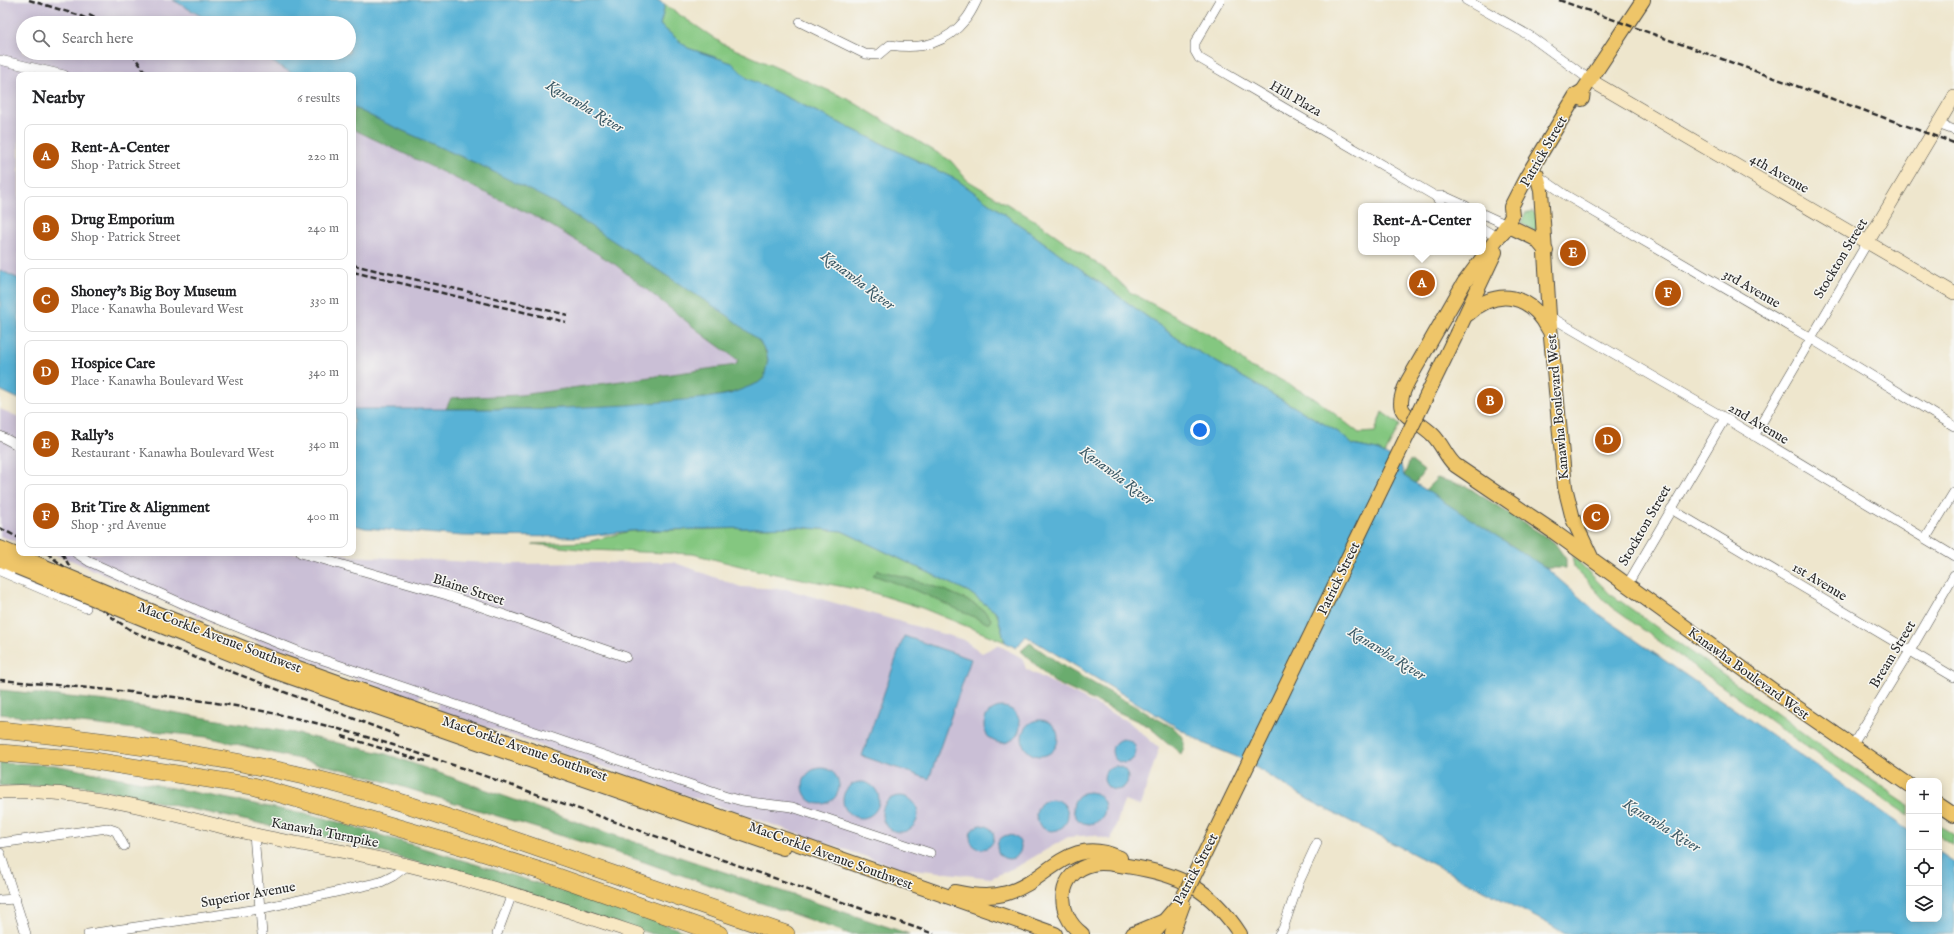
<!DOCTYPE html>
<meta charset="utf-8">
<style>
body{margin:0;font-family:"IM FELL English",serif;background:#f6f6f6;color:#202124}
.controls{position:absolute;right:12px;bottom:12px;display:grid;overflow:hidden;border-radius:8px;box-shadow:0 2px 10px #0003}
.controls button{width:36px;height:36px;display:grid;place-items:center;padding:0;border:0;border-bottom:1px solid #e0e0e0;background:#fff;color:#202124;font:20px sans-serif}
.you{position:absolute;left:1200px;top:430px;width:14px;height:14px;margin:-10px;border:3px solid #fff;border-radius:50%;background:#1a73e8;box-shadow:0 0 0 6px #1a73e833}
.badge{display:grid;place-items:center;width:26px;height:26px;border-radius:50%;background:#b45309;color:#fff;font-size:13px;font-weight:700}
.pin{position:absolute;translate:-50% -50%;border:2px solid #fff;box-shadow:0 1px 4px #0006}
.popup{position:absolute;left:1358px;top:203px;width:128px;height:52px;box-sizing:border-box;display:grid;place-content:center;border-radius:8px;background:#fff;filter:drop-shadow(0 1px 3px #0005);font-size:13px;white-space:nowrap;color:#757577}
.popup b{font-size:15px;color:#202124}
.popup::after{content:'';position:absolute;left:50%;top:100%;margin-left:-8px;border:8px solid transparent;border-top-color:#fff}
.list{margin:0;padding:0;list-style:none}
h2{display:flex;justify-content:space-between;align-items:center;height:52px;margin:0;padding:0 16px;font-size:17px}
h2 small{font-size:13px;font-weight:400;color:#757577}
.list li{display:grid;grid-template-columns:26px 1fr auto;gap:12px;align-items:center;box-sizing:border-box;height:64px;margin:0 8px 8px;padding:0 8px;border:1px solid #e0e0e0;border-radius:8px}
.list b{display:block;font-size:15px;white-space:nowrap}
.list p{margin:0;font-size:13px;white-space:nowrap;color:#757577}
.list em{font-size:13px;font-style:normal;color:#757577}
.icon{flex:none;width:22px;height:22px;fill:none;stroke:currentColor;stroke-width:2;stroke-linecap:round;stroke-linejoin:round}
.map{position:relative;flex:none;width:1954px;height:934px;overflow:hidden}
.search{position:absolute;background:#fff;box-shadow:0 2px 10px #0003;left:16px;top:16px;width:340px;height:44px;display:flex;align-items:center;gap:10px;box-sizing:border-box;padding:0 14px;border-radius:22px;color:#757577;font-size:15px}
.panel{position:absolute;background:#fff;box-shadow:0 2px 10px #0003;left:16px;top:72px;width:340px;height:484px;border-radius:8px}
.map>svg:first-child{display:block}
.industrial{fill:#cabfd6}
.green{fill:#84c780;stroke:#587956}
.forest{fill:#6bac6e;stroke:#4b6c4c}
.water{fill:#59b2d6;stroke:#426e80}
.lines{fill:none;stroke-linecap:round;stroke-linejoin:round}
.street-casing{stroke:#484743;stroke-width:10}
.secondary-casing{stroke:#484743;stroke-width:14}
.primary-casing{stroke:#484743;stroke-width:16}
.highway-casing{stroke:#484743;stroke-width:18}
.street{stroke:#fff;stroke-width:9}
.secondary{stroke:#f8e8c3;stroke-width:13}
.primary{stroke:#eec569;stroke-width:14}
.highway{stroke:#eec569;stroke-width:17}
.rail{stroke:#2b2b2b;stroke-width:2.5;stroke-dasharray:6 3;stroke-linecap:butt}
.primary-bridge-casing{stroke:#484743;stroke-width:16;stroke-linecap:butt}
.primary-bridge{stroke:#eec569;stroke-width:14}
.labels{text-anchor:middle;stroke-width:3;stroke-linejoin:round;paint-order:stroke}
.street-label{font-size:14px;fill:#2b2b2b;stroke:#f6f6f2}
.water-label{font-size:15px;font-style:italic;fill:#3b5a67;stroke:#f6f6f2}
</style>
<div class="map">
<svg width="1954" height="934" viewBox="0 0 1954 934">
<rect width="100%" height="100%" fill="#f6f6f2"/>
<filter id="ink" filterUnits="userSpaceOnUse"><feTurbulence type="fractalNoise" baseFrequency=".025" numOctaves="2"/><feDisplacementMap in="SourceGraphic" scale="8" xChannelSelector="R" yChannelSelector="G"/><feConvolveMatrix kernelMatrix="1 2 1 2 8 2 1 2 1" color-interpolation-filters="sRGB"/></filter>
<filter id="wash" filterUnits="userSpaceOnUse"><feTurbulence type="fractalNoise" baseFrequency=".012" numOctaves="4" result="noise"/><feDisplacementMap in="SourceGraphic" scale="16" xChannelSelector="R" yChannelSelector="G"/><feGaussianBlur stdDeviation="0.9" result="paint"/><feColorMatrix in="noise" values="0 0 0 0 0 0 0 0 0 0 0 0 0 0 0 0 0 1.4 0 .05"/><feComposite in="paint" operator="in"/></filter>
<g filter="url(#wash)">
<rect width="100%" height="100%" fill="#eee6cd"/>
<g class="industrial">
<path d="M 0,0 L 173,0 L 213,23 L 23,23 L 23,53 L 257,53 L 295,75 L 19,75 L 19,279 L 0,270 Z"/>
<path d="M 353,107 L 555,203 L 707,300 L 767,371 L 455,409 L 353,409 Z"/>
<path d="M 0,409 L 19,417 L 19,543 L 0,536 Z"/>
<path d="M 49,553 L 341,553 L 351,556 L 510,564 L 673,562 L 741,587 L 786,589 L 964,640 L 982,653 L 998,645 L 1022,658 L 1026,669 L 1129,722 L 1159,748 L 1140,806 L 1124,801 L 1111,840 L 1093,835 L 1068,837 L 1020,865 L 991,878 L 896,867 L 440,711 L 438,707 L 439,700 L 421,695 L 417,701 L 270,648 L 73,561 Z"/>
</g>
<g class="green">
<path d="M 665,5 L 723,44 L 848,99 L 951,161 L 967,180 L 1034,220 L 1109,272 L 1130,292 L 1219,340 L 1250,367 L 1279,379 L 1317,400 L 1359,433 L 1375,432 L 1382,412 L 1400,425 L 1385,454 L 1377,450 L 1353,445 L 1338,432 L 1185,344 L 957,180 L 747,78 L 732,63 L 688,48 L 660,25 Z"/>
<path d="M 1532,211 L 1538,216 L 1537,230 L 1534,231 L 1521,223 L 1525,213 Z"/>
<path d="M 797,527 L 842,531 L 969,592 L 997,613 L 1005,642 L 922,608 L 871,592 L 760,571 L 693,554 L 589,550 L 532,544 L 587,542 L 630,531 Z"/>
<path d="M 1572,555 L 1610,594 L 1623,603 L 1826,749 L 1909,805 L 1909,816 L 1818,755 L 1610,606 L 1574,567 Z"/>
<path d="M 1939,825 L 1954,835 L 1954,846 L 1939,836 Z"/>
</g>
<g class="forest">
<path d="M 355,108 C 410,136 467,157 522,185 C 567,208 607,237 649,264 C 678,282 706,299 733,319 C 741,326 752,332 759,340 C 767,350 772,368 763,379 C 734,412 497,409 446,409 L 451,398 L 521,395 L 736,365 L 738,360 L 706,337 L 616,265 L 540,219 L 353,129 L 353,113 Z"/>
<path d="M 1410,460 L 1424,471 L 1415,484 L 1404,476 Z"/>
<path d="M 1437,478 L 1466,486 L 1554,542 L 1566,559 L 1566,568 L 1546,568 L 1424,491 Z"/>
<path d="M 878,570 C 902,576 980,597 991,619 L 989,624 L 920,592 L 873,575 Z"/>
<path d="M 1030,643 L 1066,668 L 1174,728 C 1182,736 1188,743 1181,754 L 1148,726 L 1054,682 L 1021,651 Z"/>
<path d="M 0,690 L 107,701 L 294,733 L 386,754 L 596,829 L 909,934 L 850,934 L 627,856 L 361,774 L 207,737 L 0,714 Z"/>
<path d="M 0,763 L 54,765 L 321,817 L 645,916 L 690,934 L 652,934 L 348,842 L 82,786 L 0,786 Z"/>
</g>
<g class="water">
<path d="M 173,0 L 658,0 L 665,5 L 660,25 L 688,48 L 732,63 L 747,78 L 957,180 L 1185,344 L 1338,432 L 1353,445 L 1377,450 L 1400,462 L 1404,476 L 1546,568 L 1601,616 L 1909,831 L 1909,919 L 1939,919 L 1939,852 L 1954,862 L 1954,934 L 1565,934 L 1547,923 L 1309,800 L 1242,759 L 1205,744 L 1026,636 L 1016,648 L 1005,642 L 997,613 L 969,592 L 842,531 L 797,527 L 655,530 L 630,531 L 579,537 L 462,536 L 365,528 L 353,525 L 353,409 L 543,409 L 628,405 L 706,398 L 730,394 L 758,383 L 764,378 L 768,360 L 766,351 L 759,341 L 727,315 L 555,203 L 478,164 L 383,122 L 353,107 L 353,75 L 295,75 L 257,53 L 349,53 L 349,23 L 213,23 Z"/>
<path d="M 0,270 L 19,279 L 19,399 L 0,390 Z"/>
<path d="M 904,636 L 971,659 L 929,779 L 862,756 Z"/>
<circle cx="1002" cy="725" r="18"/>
<circle cx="1040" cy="738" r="18"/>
<circle cx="1124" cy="751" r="12"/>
<circle cx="1116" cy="778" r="12"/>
<circle cx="821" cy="786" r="18"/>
<circle cx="861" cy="800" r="18"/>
<circle cx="1089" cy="808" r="16"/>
<circle cx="900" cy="814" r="18"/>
<circle cx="1052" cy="815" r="16"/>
<circle cx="982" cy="837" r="12"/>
<circle cx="1009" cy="847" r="12"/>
</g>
</g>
<g filter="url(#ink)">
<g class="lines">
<g class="street-casing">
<g id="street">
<path d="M 1220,0 L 1195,43 L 1195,51 L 1199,58 L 1435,196"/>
<path d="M 1466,0 L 1530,36 L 1590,80"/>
<path d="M 800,22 L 865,54 L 878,55 L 890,45 C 921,50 946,44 966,19 C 971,13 974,6 977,0"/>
<path d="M 0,60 L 64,75"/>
<path d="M 1938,124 L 1954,130"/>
<path d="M 1537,175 L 1567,196 L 1810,338 L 1954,426"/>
<path d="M 1443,206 L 1435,196 L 1444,196 L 1466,206"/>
<path d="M 1483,214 L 1507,225"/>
<path d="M 1483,229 L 1500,239"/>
<path d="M 1549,316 L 1725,418 L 1954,556"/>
<path d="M 0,436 L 19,446"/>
<path d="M 1754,436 L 1867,243"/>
<path d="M 1671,509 L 1954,677"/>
<path d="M 1926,538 L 1954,492"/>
<path d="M 76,553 L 90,562 L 208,615 L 300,652 L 724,796 L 742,801 L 792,807 L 930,853"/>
<path d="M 301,553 L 447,595 L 626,657"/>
<path d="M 0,571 L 86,608"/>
<path d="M 1627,585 L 1725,418"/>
<path d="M 1852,746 L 1910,651 L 1954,575"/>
<path d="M 254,834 L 262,934"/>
<path d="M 0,843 L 107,828 L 116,831 L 124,846"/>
<path d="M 0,853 L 26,934"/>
<path d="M 0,900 L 16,899"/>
<path d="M 88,934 L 259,909 L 381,882 L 393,876 L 408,865"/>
<path d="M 497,934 L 512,894"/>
<path d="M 1279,934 L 1283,929 L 1299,882 L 1317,843"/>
</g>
</g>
<g class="secondary-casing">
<g id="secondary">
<path d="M 1590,80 L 1954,293"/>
<path d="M 1867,243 L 1954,97"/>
<path d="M 0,792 C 83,787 172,815 252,834 C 304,846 356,852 407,865 C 485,884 562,908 638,934"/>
</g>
</g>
<g class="primary-casing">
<g id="primary">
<path d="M 1582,99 L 1583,91 L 1590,80 L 1643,0"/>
<path d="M 1537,175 L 1541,190 L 1549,316 L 1565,487 L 1573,519 L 1591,557"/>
<path d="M 1507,225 L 1464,283 L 1408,381 C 1389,418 1412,414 1433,435 C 1442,444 1446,457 1455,465 L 1554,532 L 1789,702 L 1909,785"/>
<path d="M 1507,225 L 1536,239 L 1546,251"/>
<path d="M 1503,233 L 1512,216 L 1511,207 L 1526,178 L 1576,95 L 1583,91"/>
<path d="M 1468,314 C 1498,287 1531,294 1549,330"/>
<path d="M 1457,333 L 1495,252"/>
<path d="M 0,548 L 21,557"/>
<path d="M 0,559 L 17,567"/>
<path d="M 153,612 L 256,653 L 425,713 L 1055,934"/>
<path d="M 149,621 L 276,672 L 783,848"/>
<path d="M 1939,805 L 1954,815"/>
<path d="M 955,892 C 972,896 990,898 1007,893 C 1050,880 1067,834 1120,858"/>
<path d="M 1082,934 C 1055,914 1056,872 1093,864 C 1104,861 1116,865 1127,866 C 1180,874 1210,888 1240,934"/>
<path d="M 1133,934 L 1162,922"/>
<path d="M 1153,934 L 1178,905 L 1187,890"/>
<path d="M 1172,934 L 1183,904"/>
</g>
</g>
<g class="highway-casing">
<g id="highway">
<path d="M 0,730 C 122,742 244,758 363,791 C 429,810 493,833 558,855 C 634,881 710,908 786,934"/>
<path d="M 0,753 L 88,760 L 253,786 L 468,848 L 544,872 L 719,934"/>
</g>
</g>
<use href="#street" class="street"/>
<use href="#secondary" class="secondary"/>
<use href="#primary" class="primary"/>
<use href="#highway" class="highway"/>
<g class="rail">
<path d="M 29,0 L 81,16 L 95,23"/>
<path d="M 1559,0 L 1954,143"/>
<path d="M 89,15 L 105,23"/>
<path d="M 132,53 L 147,75"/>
<path d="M 353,265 L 568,315"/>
<path d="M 353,272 L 566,322"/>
<path d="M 0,528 L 19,538"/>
<path d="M 47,553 L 73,574 L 110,616 L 132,631 L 201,660 L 399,736"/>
<path d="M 62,553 L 71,569"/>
<path d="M 0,680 C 96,689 192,695 286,716 C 373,735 458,767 542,796 C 673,842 804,889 934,934"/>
<path d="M 342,736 L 425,762"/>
</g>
<g class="primary-bridge-casing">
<g id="primary-bridge">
<path d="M 21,557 L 153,612"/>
<path d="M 17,567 L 149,621"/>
<path d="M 1187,890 L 1457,333"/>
</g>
</g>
<use href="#primary-bridge" class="primary-bridge"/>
</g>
</g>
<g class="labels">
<g class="street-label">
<text transform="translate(1296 98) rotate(30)" y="5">Hill Plaza</text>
<text transform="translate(1543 151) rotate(-60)" y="5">Patrick Street</text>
<text transform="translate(1780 173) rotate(30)" y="5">4th Avenue</text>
<text transform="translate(1840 258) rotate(-59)" y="5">Stockton Street</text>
<text transform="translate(1752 288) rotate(30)" y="5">3rd Avenue</text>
<text transform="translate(1557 407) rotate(-95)" y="5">Kanawha Boulevard West</text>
<text transform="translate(1759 423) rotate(31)" y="5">2nd Avenue</text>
<text transform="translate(1644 525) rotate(-60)" y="5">Stockton Street</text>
<text transform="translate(1338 578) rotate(-64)" y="5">Patrick Street</text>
<text transform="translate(1820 581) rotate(31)" y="5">1st Avenue</text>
<text transform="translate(469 589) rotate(18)" y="5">Blaine Street</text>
<text transform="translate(220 637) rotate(21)" y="5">MacCorkle Avenue Southwest</text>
<text transform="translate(1892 654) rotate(-59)" y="5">Bream Street</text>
<text transform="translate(1749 673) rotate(36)" y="5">Kanawha Boulevard West</text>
<text transform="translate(525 748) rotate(19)" y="5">MacCorkle Avenue Southwest</text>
<text transform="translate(325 832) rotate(11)" y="5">Kanawha Turnpike</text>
<text transform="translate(831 855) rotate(20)" y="5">MacCorkle Avenue Southwest</text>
<text transform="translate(1195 869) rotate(-62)" y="5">Patrick Street</text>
<text transform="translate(248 894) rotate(-10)" y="5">Superior Avenue</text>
</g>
<g class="water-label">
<text transform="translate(585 106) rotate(31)" y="5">Kanawha River</text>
<text transform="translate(858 280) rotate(37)" y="5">Kanawha River</text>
<text transform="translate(1117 475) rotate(37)" y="5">Kanawha River</text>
<text transform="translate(1387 653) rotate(32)" y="5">Kanawha River</text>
<text transform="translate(1662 825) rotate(32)" y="5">Kanawha River</text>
</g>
</g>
</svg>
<div class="controls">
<button>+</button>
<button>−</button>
<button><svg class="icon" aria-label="locate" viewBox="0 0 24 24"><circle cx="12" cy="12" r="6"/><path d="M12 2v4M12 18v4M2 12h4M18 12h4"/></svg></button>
<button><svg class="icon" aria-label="layers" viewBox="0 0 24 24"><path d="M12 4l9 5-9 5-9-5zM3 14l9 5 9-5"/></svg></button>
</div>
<div class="you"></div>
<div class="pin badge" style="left:1422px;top:283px">A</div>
<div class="popup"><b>Rent-A-Center</b>Shop</div>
<div class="pin badge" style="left:1490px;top:401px">B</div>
<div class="pin badge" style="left:1596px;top:517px">C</div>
<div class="pin badge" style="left:1608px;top:440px">D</div>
<div class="pin badge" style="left:1573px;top:253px">E</div>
<div class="pin badge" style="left:1668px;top:293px">F</div>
<div class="search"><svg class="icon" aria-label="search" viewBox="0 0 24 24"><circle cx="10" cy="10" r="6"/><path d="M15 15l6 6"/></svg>Search here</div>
<section class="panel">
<h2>Nearby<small>6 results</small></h2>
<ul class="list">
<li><span class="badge">A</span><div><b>Rent-A-Center</b><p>Shop · Patrick Street</p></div><em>220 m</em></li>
<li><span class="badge">B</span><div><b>Drug Emporium</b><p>Shop · Patrick Street</p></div><em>240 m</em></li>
<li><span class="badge">C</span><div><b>Shoney's Big Boy Museum</b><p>Place · Kanawha Boulevard West</p></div><em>330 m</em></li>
<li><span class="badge">D</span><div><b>Hospice Care</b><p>Place · Kanawha Boulevard West</p></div><em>340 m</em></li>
<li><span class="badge">E</span><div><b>Rally's</b><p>Restaurant · Kanawha Boulevard West</p></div><em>340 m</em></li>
<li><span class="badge">F</span><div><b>Brit Tire &amp; Alignment</b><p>Shop · 3rd Avenue</p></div><em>400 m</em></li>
</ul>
</section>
</div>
